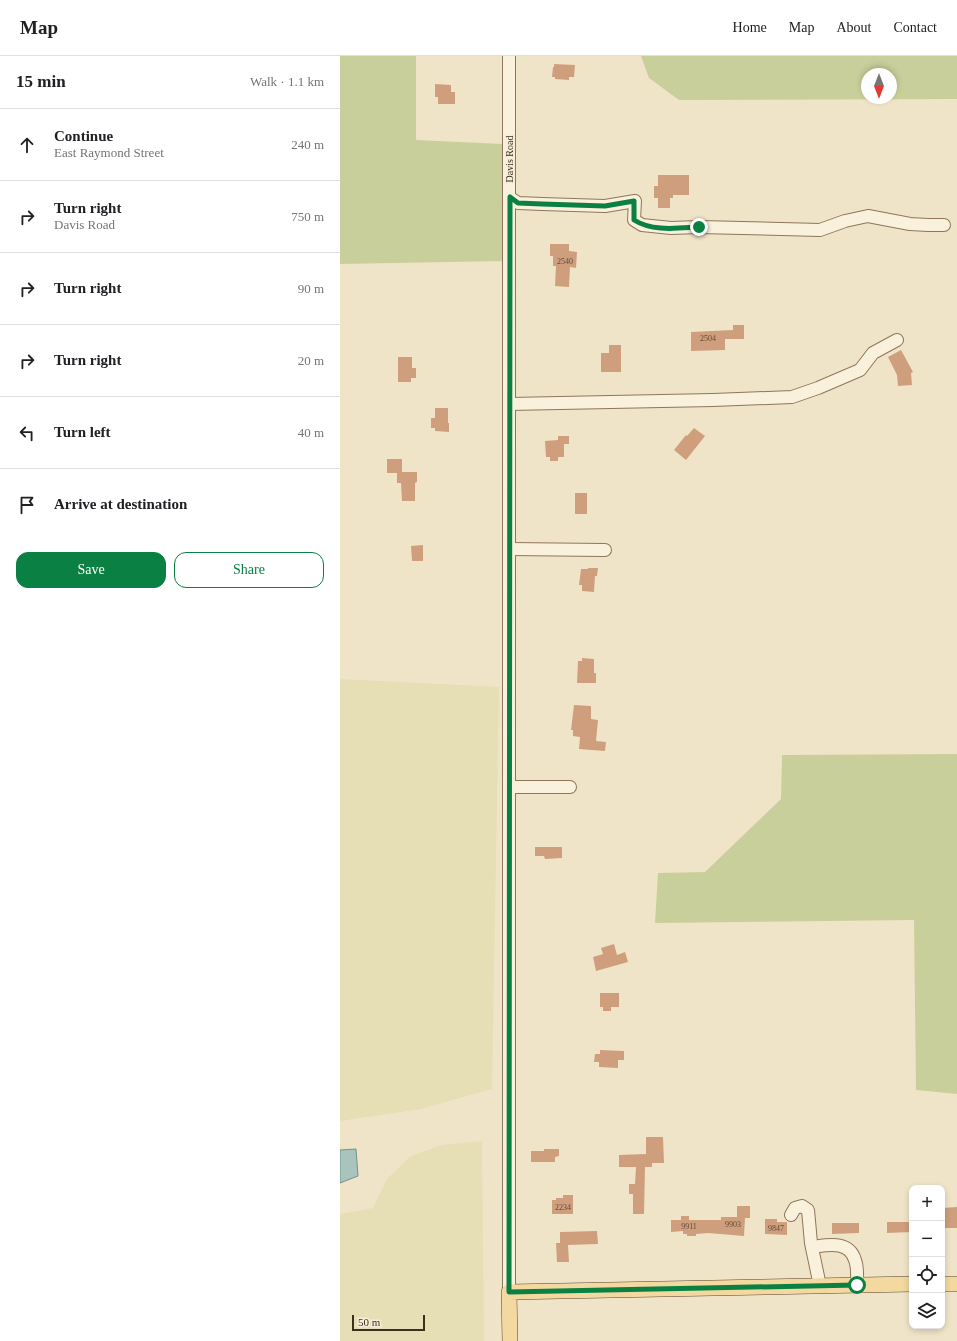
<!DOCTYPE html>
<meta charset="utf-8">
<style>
body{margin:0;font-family:"Times New Roman",serif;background:#f6f6f6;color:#202124}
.controls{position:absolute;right:12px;bottom:12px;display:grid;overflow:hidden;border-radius:8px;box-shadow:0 2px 6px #0003}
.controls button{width:36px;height:36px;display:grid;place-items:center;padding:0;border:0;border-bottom:1px solid #e0e0e0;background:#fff;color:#202124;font:20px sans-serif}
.compass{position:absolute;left:521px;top:12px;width:36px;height:36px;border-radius:50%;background:#fff;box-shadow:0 2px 6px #0003;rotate:180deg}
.scale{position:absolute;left:12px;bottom:10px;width:73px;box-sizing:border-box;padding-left:4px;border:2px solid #3d2e20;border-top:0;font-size:11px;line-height:14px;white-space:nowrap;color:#3d2e20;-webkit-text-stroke:3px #f7eed8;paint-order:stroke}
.stop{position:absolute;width:12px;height:12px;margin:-9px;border:3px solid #0b8043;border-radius:50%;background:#fff}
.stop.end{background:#0b8043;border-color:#fff;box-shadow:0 1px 4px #0008}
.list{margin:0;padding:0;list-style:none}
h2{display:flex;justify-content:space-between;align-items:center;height:52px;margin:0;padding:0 16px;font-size:17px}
h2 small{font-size:13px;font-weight:400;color:#757577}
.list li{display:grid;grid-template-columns:26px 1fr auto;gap:12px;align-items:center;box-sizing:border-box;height:72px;padding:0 16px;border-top:1px solid #e0e0e0}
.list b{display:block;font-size:15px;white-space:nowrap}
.list p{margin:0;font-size:13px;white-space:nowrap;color:#757577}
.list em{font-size:13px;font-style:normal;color:#757577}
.actions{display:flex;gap:8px;padding:12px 16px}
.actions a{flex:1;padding:9px 0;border:1px solid #0b8043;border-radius:12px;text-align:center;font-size:14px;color:#0b8043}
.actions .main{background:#0b8043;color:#fff}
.icon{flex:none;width:22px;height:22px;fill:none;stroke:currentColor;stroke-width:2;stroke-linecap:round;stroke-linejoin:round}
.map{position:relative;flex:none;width:617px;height:1285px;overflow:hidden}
header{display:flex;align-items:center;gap:24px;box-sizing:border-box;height:56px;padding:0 20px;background:#fff;border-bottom:1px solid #e0e0e0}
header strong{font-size:19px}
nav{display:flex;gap:22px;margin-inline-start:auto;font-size:14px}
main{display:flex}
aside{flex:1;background:#fff}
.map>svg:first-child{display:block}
.farmland{fill:#e6deb5}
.green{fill:#c9cf9b;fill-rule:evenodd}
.water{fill:#a9c4bc;stroke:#6f938a}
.building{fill:#cf9f7d}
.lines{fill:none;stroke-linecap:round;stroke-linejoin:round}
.minor-casing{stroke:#8d765c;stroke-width:14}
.major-casing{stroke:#5b4430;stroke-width:16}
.minor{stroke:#faf1dc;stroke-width:12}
.major{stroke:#f3d9a0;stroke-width:15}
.route{stroke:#0b8043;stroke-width:5}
.labels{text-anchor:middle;stroke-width:3.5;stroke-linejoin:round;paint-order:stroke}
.number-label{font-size:8px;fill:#624a37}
.street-label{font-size:10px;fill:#3d2e20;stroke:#f7eed8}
</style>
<header>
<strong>Map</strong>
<nav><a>Home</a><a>Map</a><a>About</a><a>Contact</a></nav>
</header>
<main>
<aside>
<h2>15 min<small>Walk · 1.1 km</small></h2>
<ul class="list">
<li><svg class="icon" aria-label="ahead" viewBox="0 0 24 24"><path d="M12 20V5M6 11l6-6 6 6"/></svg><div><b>Continue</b><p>East Raymond Street</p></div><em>240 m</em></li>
<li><svg class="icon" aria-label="right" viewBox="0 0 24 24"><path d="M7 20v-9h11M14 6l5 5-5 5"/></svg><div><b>Turn right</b><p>Davis Road</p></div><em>750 m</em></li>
<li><svg class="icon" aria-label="right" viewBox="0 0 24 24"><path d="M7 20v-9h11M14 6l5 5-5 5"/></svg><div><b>Turn right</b></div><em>90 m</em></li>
<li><svg class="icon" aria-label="right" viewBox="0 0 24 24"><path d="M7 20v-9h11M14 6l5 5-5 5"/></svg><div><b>Turn right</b></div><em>20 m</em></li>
<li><svg class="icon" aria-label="left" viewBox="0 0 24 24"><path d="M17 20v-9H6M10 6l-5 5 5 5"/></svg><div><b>Turn left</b></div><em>40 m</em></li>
<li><svg class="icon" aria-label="arrive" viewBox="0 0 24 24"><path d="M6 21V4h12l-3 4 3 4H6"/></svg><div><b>Arrive at destination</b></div></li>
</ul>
<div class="actions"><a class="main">Save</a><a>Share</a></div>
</aside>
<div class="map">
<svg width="617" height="1285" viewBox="0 0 617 1285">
<rect width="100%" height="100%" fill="#f0e4c8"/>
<g class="farmland">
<path d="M 0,623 L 159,631 L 152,1033 L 81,1053 L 0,1065 Z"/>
<path d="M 142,1085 L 144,1285 L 0,1285 L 0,1158 L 33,1152 L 47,1123 L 70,1101 L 101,1089 Z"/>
</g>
<g class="green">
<path d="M 0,0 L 76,0 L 76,84 L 163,88 L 164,205 L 0,208 Z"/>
<path d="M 301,0 L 617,0 L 617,43 L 339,44 L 309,22 ZM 527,18 L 551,18 L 551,42 L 527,42 Z"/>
<path d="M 617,698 L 617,1038 L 576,1034 L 574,864 L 315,867 L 318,817 L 365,816 L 441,743 L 442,699 Z"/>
</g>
<path class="water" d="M 16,1093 L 18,1120 L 0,1127 L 0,1094 Z"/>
<g class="building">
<path d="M 214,8 L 235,9 L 234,21 L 229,21 L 229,24 L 215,23 L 215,21 L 212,21 L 213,11 L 214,11 Z"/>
<path d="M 95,28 L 111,29 L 111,36 L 115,36 L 115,48 L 98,48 L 98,41 L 95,41 Z"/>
<path d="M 318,119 L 349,119 L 349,139 L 333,139 L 333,142 L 330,142 L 330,152 L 318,152 L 318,142 L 314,142 L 314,130 L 318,130 Z"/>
<path d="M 210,188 L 229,188 L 229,195 L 237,196 L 236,212 L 230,211 L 229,231 L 215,230 L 216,210 L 213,210 L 213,200 L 210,200 Z"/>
<path d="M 393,269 L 404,269 L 404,283 L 385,283 L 385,294 L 351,295 L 351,276 L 393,274 Z"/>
<path d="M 269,289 L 281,289 L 281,316 L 261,316 L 261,297 L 269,297 Z"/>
<path d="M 561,294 L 573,316 L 571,317 L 572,329 L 558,330 L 557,319 L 548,301 Z"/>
<path d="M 58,301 L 72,301 L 72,312 L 76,312 L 76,322 L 71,322 L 71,326 L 58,326 Z"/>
<path d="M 95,352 L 108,352 L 108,367 L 109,367 L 109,376 L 95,375 L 95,372 L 91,372 L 91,362 L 95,362 Z"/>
<path d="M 354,372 L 365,380 L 346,404 L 334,394 L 346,379 L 347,380 Z"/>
<path d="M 218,380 L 229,380 L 229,388 L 224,388 L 224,401 L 218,401 L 218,405 L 210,405 L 210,401 L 206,401 L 205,385 L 218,384 Z"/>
<path d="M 47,403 L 62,403 L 62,416 L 77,416 L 77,426 L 75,427 L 75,445 L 62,445 L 61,427 L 57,427 L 57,417 L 47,417 Z"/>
<rect x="235" y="437" width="12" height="21"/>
<path d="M 83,489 L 83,505 L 72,505 L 71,490 Z"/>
<path d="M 248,512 L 258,512 L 257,520 L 255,520 L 254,536 L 242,535 L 242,529 L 239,529 L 241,513 L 248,513 Z"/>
<path d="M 242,602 L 254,603 L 254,617 L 256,617 L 256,627 L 237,627 L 238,605 L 242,605 Z"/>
<path d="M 234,649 L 251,650 L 251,663 L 258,664 L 256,685 L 266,686 L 265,695 L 239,693 L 240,681 L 233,680 L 233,674 L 231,674 Z"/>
<path d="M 195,791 L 222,791 L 222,802 L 205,803 L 204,800 L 195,800 Z"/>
<path d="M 274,888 L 277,899 L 285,896 L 288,906 L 256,915 L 253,901 L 263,898 L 261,892 Z"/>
<path d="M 260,937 L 279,937 L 279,951 L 271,951 L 271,955 L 263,955 L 263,951 L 260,951 Z"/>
<path d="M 260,994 L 284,995 L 284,1004 L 278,1004 L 278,1012 L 259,1011 L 259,1006 L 254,1006 L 255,998 L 260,998 Z"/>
<path d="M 306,1081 L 323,1081 L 324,1107 L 312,1107 L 312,1111 L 305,1111 L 304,1158 L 293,1158 L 293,1138 L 289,1138 L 289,1128 L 295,1128 L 296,1111 L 279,1111 L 279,1099 L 306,1098 Z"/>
<path d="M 204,1093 L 219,1093 L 219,1100 L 215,1101 L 215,1106 L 191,1106 L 191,1095 L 204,1095 Z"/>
<path d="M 223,1139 L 233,1139 L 233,1158 L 212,1158 L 212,1144 L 216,1144 L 216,1142 L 223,1142 Z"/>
<path d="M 397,1150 L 410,1150 L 410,1162 L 405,1162 L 404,1180 L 368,1177 L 356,1178 L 356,1180 L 347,1180 L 347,1178 L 343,1178 L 343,1175 L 331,1176 L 331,1164 L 341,1164 L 341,1160 L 349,1160 L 349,1164 L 381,1164 L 381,1161 L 397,1161 Z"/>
<path d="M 617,1151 L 617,1172 L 603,1172 L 602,1152 Z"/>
<path d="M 425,1163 L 437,1163 L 437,1166 L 447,1166 L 447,1179 L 425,1178 Z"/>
<path d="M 547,1166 L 572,1166 L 572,1176 L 547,1177 Z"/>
<path d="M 492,1167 L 519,1167 L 519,1177 L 492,1178 Z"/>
<path d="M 257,1175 L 258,1188 L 228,1189 L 229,1206 L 217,1206 L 216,1187 L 220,1187 L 220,1176 Z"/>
</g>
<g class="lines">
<g class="minor-casing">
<g id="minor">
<path d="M 169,141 L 178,147 L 202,148 L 265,150 L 295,145 L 294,164 L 302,169 L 331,172 L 359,171 L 480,174 L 505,165 L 528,160 L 570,168 L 588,169 L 604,169"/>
<path d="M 169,348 L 373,344 L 452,341 L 478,332 L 520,314 L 533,297 L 557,284"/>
<path d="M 169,493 L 265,494"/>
<path d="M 169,731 L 230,731"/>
<path d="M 451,1159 L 455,1152 L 462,1150 L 468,1154 L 471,1187 L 480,1230"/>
<path d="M 472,1191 C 488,1189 509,1184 515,1204 C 518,1211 517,1222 517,1229"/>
<path d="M 169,1236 L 169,0"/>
</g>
</g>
<g class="major-casing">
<g id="major">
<path d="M 602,1228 L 617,1228"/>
<path d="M 170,1285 L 169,1236 L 572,1228"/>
</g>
</g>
<use href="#minor" class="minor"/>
<use href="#major" class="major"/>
</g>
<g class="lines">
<path class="route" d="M 359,171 C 338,172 313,176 294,164 L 294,145 L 265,150 L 202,148 L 178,147 L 170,141 L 169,1236 L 517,1229"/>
</g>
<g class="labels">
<g class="number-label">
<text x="225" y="208">2540</text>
<text x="368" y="285">2504</text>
<text x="223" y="1154">2234</text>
<text x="393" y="1171">9903</text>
<text x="349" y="1173">9911</text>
<text x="436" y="1175">9847</text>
</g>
<g class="street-label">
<text transform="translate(169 103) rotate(-90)" y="4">Davis Road</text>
</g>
</g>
</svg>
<div class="controls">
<button>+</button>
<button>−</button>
<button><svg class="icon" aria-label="locate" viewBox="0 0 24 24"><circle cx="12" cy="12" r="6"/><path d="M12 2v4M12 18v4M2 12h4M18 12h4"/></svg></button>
<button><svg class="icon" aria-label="layers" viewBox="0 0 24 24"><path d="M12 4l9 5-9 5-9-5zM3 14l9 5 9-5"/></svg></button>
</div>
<svg class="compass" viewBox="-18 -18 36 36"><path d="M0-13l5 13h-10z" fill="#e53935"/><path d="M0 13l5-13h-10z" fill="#757577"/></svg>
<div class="scale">50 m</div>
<div class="stop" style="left:517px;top:1229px"></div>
<div class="stop end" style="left:359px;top:171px"></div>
</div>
</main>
